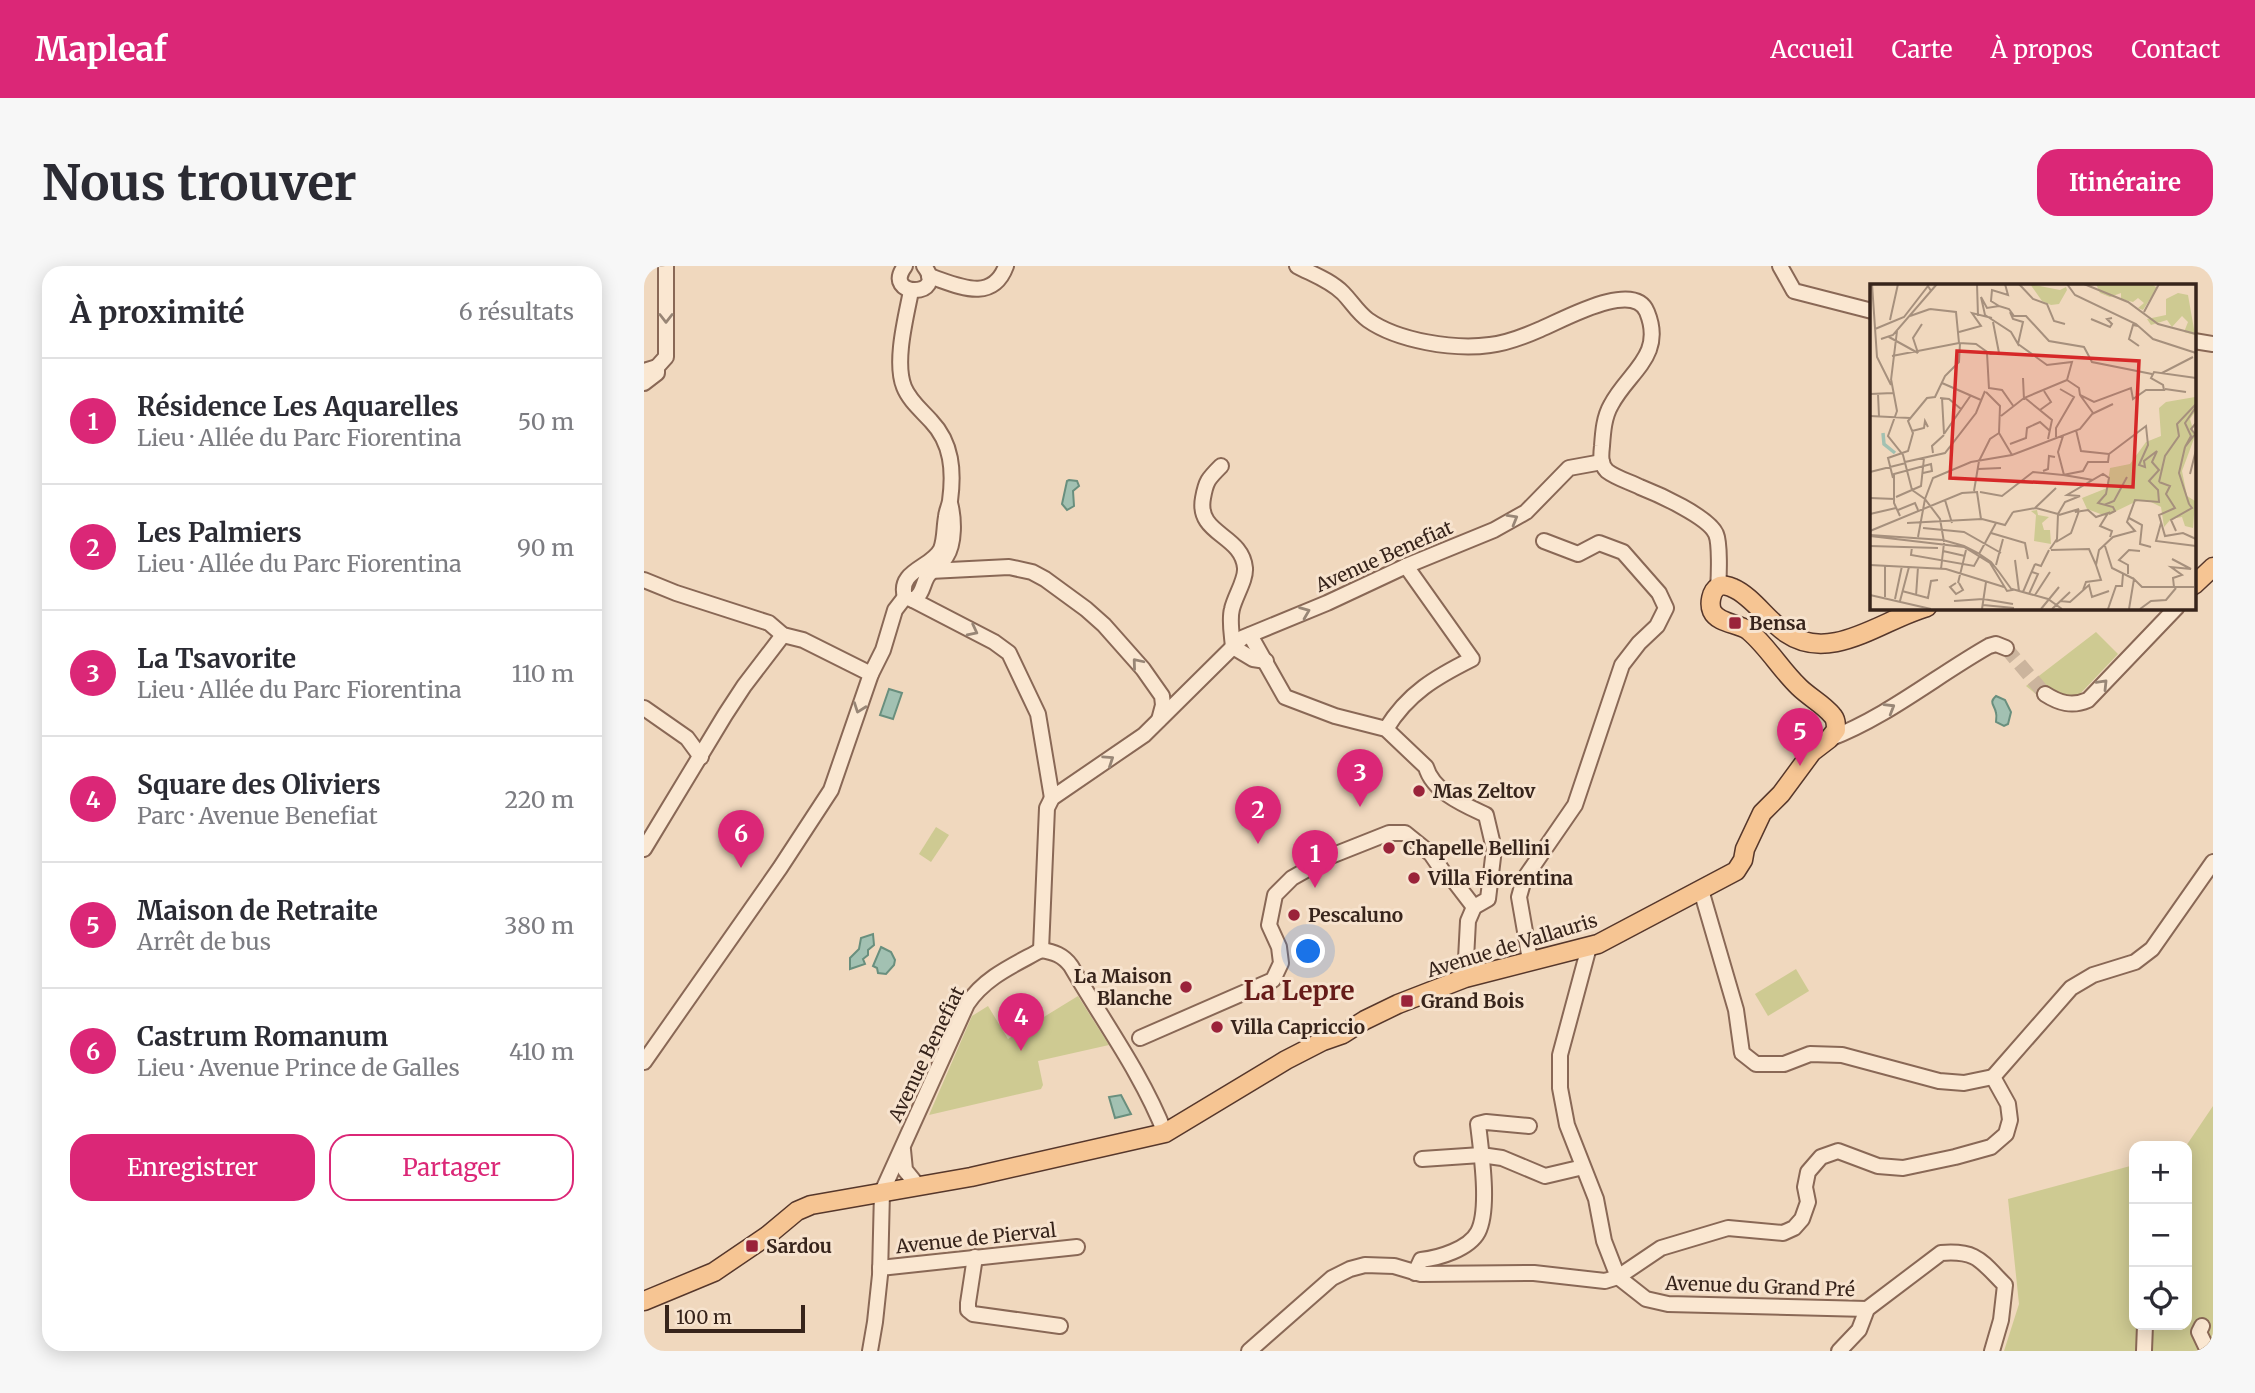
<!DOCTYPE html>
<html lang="fr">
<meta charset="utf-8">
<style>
body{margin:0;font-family:Merriweather,serif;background:#f7f7f7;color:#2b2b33}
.controls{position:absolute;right:21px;bottom:21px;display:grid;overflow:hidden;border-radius:14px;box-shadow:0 4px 18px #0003}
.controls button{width:63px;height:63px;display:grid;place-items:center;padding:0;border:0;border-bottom:2px solid #e1e1e2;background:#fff;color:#2b2b33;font:35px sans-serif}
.scale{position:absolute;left:21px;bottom:18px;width:140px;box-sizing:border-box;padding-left:7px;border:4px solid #37241b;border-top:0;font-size:19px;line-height:24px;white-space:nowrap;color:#37241b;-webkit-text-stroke:5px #f7e3ce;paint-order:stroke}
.you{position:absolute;left:665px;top:686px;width:24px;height:24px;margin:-18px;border:5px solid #fff;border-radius:50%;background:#1a73e8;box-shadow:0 0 0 10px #1a73e833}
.badge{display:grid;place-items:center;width:46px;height:46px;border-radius:50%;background:#db2777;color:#fff;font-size:23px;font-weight:700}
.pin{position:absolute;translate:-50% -58px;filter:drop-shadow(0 2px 4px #0008)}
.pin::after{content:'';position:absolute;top:37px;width:24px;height:21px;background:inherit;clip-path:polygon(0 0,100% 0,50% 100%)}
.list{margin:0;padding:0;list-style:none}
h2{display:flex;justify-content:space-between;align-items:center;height:91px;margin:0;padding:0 28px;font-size:30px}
h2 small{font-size:23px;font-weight:400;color:#7c7c81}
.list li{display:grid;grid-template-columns:46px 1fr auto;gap:21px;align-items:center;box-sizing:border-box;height:126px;padding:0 28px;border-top:2px solid #e1e1e2}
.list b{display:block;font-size:26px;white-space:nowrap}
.list p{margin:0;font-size:23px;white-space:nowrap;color:#7c7c81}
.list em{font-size:23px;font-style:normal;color:#7c7c81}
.actions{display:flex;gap:14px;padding:21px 28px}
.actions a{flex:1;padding:16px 0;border:2px solid #db2777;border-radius:21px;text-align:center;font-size:24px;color:#db2777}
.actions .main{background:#db2777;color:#fff}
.icon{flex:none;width:38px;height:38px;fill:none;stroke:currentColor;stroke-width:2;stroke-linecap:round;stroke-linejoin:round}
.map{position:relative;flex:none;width:1569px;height:1085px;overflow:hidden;border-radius:21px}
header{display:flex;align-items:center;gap:42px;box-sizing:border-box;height:98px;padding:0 35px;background:#db2777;color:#fff}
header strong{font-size:33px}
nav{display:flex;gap:38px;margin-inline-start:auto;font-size:24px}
.intro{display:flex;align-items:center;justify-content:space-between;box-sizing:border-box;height:168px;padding:0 42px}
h1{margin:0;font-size:49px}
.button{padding:18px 32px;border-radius:21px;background:#db2777;color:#fff;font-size:24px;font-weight:700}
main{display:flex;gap:42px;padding:0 42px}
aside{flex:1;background:#fff;border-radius:21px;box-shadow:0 4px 18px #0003}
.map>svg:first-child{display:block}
.green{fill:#ceca92}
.water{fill:#a2c1b2;stroke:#698f7e;stroke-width:2}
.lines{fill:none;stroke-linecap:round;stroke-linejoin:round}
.minor-tunnel{stroke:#cbb49d;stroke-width:14;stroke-dasharray:14 7;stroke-linecap:butt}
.minor-casing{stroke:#896856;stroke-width:18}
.major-casing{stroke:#56372b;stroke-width:21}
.minor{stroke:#fae7d1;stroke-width:14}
.major{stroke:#f6c593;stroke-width:18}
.oneway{stroke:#988676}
.poi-dot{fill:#9a233a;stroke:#f7e3ce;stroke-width:2.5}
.labels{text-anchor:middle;stroke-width:6;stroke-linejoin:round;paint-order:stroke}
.street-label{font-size:19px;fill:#37241b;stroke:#f7e3ce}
.poi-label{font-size:19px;font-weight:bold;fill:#37241b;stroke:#f7e3ce;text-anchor:start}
.district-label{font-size:26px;font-weight:bold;fill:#661b19;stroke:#f7e3ce}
.inset-river{fill:none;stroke:#a2c1b2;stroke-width:3.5}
.inset-road{fill:none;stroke:#a6907d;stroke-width:2}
.view{fill:#d62828;fill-opacity:0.15;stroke:#d62828;stroke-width:3.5}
.inset-edge{fill:none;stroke:#37241b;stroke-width:3.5}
</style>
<header>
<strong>Mapleaf</strong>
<nav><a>Accueil</a><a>Carte</a><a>À propos</a><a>Contact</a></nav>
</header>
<div class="intro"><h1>Nous trouver</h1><a class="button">Itinéraire</a></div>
<main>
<aside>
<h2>À proximité<small>6 résultats</small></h2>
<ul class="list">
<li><span class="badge">1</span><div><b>Résidence Les Aquarelles</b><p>Lieu · Allée du Parc Fiorentina</p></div><em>50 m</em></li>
<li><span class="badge">2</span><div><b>Les Palmiers</b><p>Lieu · Allée du Parc Fiorentina</p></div><em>90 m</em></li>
<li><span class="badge">3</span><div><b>La Tsavorite</b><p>Lieu · Allée du Parc Fiorentina</p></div><em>110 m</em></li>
<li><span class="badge">4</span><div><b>Square des Oliviers</b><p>Parc · Avenue Benefiat</p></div><em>220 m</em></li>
<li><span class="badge">5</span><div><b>Maison de Retraite</b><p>Arrêt de bus</p></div><em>380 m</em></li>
<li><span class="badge">6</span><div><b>Castrum Romanum</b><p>Lieu · Avenue Prince de Galles</p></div><em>410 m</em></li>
</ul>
<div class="actions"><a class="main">Enregistrer</a><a>Partager</a></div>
</aside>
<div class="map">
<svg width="1569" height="1085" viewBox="0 0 1569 1085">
<rect width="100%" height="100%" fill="#f0d8be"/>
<g class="green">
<path d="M 1452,366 L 1474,388 L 1434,430 L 1415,429 L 1402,422 L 1393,429 L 1382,420 Z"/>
<path d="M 292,561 L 305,569 L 287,596 L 275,588 Z"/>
<path d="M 1152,703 L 1165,725 L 1124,750 L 1111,728 Z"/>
<path d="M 434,730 L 465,779 L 394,795 L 399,819 L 397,823 L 285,849 L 328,750 L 344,740 L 364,773 Z"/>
<path d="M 1569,840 L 1569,1085 L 1360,1085 L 1375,1038 L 1364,933 L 1490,899 L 1490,1059 L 1543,1059 L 1542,880 Z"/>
</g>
<g class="water">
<path d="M 425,214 L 433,215 L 435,220 L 429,225 L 430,240 L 423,244 L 418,238 L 423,215 Z"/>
<path d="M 245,423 L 258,427 L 249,453 L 236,449 Z"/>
<path d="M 1352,430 L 1361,434 L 1367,446 L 1364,458 L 1360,460 L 1352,456 C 1352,453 1353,450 1352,447 C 1351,439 1344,437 1352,430 Z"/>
<path d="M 229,668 L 230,679 L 224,684 L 224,689 L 219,693 L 221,698 L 206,703 L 206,692 L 215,683 L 217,672 Z"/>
<path d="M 237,681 L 247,686 L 251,694 L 250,699 L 242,708 L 234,707 L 233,702 L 229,700 Z"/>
<path d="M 477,829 L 487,848 L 471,852 L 465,831 Z"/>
</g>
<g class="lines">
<path class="minor-tunnel" d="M 1362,382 L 1401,428"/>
<g class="minor-casing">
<g id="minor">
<path d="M 261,0 C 237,32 305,32 280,0"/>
<path d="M 653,0 C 668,8 686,14 699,27 C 707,35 714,47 724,54 C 754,75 810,84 846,79 C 864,77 881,70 897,63 C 917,55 990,13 1003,46 C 1021,90 984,106 967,139 C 960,151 959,166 958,180 C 957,189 956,198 963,205 C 972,212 986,216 996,221 C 1014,228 1065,251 1072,268 C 1076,277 1075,310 1074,321"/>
<path d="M 1136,0 L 1150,25 L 1228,45"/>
<path d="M 285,10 C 313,19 348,38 362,0"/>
<path d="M 267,25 C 262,51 250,96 260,121 C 265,134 277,144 287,155 C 308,177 310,205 306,235 C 305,241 302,246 302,251 C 300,261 301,273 297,283 C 288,302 253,304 261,331 L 269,334 C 279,328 278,320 283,311 C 288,303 297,299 302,291 C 311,277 310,252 306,237"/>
<path d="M 1550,75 L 1569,78"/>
<path d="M 0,105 L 13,101"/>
<path d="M 0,117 L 13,107 L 13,101 L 22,91 L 22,0"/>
<path d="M 577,200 C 564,213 562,215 559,232 C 552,269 598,268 601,302 C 602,314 591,330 588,343 C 585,354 588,369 589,381 L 609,393 L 622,395"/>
<path d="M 286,305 L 365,301 L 388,306 L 401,313 L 442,343 L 460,359 L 499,403 L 518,430 L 519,439 L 515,454"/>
<path d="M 0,314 L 32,327 L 125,357 L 139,369 L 159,374 L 227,408"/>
<path d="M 269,334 L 350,376 L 365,387 L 394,448 L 408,532"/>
<path d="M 606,369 L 641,431 L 691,450 L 742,463 L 782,501 C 789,526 821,539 842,549 L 850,583 L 844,633 L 830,641 L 824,655 L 821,712"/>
<path d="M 1401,428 C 1415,437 1428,441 1444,434 L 1533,341"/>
<path d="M 0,442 L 43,472 L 57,491"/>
<path d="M 742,463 C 764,427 792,411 828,393 L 762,300"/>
<path d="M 1185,473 C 1243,451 1292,410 1345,380 L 1352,378 L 1362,382"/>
<path d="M 0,583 L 81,449 L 100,420 L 139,369"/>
<path d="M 1057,624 L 1092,744 L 1098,787 L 1112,798 L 1140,798 L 1166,788 L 1198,789 L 1295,815 L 1320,817 L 1349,811"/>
<path d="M 945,681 L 916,789 L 916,822 L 923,859 L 952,933 L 960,975 L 974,1011 L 1002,1033 L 1024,1038 L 1223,1043"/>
<path d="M 397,684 L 403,542 L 408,532 L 500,469 L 598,372 L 683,337 L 762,300 L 850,264 L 882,246 L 925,202 L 958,196"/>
<path d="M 397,684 C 410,686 419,689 427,700 C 459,755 498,808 521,867"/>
<path d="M 886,694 L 875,631 L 880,613 L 931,539 L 978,399 L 995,377 L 1013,360 L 1022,342 L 1015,327 L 979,286 L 955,277 L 934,288 L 900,275"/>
<path d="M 496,772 L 629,714 L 637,697 L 635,681 L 625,659 L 631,629 L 648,612 L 687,590 L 745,567 L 761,567 L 787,588 L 800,607 L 807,611 L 830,641"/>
<path d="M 0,796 L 136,602 L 187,524 L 227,408 L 239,384 L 251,344 L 261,331"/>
<path d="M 1349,811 L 1427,722 L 1449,709 L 1491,696 L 1508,683 L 1569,596"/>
<path d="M 259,884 L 261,904 L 274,920"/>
<path d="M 778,893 L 837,889 L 858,892 L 901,910 L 935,902"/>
<path d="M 331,991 L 324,1037 L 324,1044 L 329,1048 L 416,1060"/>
<path d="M 236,1002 L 433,981"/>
<path d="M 771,1007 L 777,994 C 795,992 825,983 834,966 C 846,943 837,885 834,858 L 842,856 L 885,860"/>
<path d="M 1558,1060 L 1555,1066 L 1564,1085"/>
<path d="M 226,1085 L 231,1056 L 236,1009 L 238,926 L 323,738 C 341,711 370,699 397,684"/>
<path d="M 605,1085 L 688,1012 L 706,1003 L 721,999 L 750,1000 L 777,1008 L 890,1007 L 961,1015 L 974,1011 L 1017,982 L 1084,962 L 1139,967 L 1150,962 L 1158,953 L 1164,936 L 1161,921 L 1164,906 L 1177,891 L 1194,885 L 1234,900 L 1259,902 L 1311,891 L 1347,881 L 1362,868 L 1366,854 L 1364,838 L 1349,811"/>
<path d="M 1195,1085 L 1215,1064 L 1223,1043 L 1297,987 C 1333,984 1337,995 1361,1019 L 1357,1054 L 1348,1085"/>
<path d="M 1500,1085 L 1501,1059"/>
</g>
</g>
<g class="major-casing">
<g id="major">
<path d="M 1550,319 L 1569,301"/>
<path d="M 0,1035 L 70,1006 L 123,970 L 153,945 L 167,939 L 327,911 L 521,867 L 642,794 L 679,775 L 699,768 L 721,754 L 754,738 L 821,712 L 954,678 L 1092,605 L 1099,594 L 1101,583 L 1118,547 L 1137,528 L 1168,486 L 1185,473 L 1192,464 C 1192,458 1192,453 1188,449 C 1179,438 1165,431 1155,421 C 1137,404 1124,381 1105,365 C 1095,357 1074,358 1068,345 C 1065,338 1067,325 1074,321 C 1078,318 1085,320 1089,322 C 1108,330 1124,355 1142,367 C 1187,398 1239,353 1283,341"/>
</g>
</g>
<use href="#minor" class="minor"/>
<use href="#major" class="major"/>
</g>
<defs><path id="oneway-chevron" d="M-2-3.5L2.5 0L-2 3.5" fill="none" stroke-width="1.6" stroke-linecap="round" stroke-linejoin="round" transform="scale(1.75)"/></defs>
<g class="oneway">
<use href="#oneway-chevron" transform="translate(22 52) rotate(90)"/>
<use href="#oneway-chevron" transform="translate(869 253) rotate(-30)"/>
<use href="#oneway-chevron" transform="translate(661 346) rotate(-22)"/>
<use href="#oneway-chevron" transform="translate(329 365) rotate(27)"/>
<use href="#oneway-chevron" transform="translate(493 397) rotate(-130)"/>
<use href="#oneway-chevron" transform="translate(1459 418) rotate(-46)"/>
<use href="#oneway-chevron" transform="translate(215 442) rotate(110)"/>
<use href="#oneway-chevron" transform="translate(1246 442) rotate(-31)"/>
<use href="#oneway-chevron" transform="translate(465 494) rotate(-34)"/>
</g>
<g class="poi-dot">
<rect x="1084" y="350" width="14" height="14" rx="3.5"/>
<circle cx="775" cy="525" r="7"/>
<circle cx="745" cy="582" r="7"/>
<circle cx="770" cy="612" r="7"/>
<circle cx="650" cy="649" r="7"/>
<circle cx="542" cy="721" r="7"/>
<rect x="756" y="728" width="14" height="14" rx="3.5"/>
<circle cx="573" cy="761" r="7"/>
<rect x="101" y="973" width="14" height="14" rx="3.5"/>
</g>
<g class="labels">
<g class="street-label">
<text transform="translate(740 290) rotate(-24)" y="7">Avenue Benefiat</text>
<text transform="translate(868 679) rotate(-17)" y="7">Avenue de Vallauris</text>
<text transform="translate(282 788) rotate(-64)" y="7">Avenue Benefiat</text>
<text transform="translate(332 972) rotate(-6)" y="7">Avenue de Pierval</text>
<text transform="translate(1116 1020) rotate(2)" y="7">Avenue du Grand Pré</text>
</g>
<g class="poi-label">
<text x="1105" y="364">Bensa</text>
<text x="789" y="532">Mas Zeltov</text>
<text x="759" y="589">Chapelle Bellini</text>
<text x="784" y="619">Villa Fiorentina</text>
<text x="664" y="656">Pescaluno</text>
<text x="528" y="717" text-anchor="end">La Maison<tspan x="528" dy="22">Blanche</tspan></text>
<text x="777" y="742">Grand Bois</text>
<text x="587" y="768">Villa Capriccio</text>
<text x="122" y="987">Sardou</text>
</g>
<g class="district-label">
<text x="655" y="734">La Lepre</text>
</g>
</g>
<g transform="translate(1226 18)">
<rect width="326" height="326" fill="#f0d8be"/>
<path d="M 160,0 L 190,6 L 196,3 L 197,6 L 189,20 L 181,21 L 172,17 ZM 226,0 L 282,0 L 287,4 L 273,26 L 268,24 L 274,19 L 268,14 L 263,18 L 251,15 L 251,9 L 240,13 L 230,9 ZM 308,9 L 318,11 L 325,51 L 314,48 L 318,38 L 312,32 L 302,43 L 297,36 L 281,41 L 277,35 L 296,31 L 296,15 ZM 325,113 L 325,128 L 320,135 L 325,152 L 312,187 L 317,212 L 325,217 L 323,244 L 315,242 L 312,233 L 301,235 L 294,243 L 291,223 L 281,218 L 269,216 L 236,232 L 217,225 L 212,214 L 237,204 L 240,184 L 260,180 L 276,158 L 291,152 L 289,124 L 296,118 ZM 167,226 L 168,231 L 179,233 L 172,239 L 174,246 L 180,246 L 181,260 L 164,257 L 166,231 L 161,227 Z" fill="#ceca92"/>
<path class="inset-river" d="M 13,149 L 14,160 L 25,169"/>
<path class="inset-road" d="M 2,0 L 7,73 L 21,101M 107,0 L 108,32M 149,0 L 163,15 L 177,20 L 184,37 L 195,40M 197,0 L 205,11 L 266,40 L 283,55 L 326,69M 214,0 L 258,18 L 288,40 L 326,50M 129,22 L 121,17 L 122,6 L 138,11 L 135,0M 60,25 L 86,28 L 89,59M 140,28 L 143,35 L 153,38 L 148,60 L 141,48 L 115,31 L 111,13 L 117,24 L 129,22 L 139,25 L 144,32 L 156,32 L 179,57 L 214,63 L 222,78 L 282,90M 274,28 L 289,0M 40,32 L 60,25M 221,35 L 240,43 L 242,40 L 237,35 L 242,34M 20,36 L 28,0M 268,42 L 263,41 L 259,55 L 269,62M 5,45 L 34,33 L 58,2 L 61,7M 89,48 L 111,42 L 102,29 L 122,34M 19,53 L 48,69M 11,55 L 23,51 L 67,0M 148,60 L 177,81 L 202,78 L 197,96M 48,69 L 43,54 L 52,40M 117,69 L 119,105M 120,70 L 129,69 L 123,38M 22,72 L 89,59 L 106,60 L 120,70M 292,89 L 323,73M 153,94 L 154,116M 21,95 L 27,127 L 18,152 L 33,171 L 42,206 L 55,215 L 48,253M 21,96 L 27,47M 197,96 L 209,104 L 210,111M 72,99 L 111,116M 119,104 L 132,106 L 144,123M 295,105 L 316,108M 116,108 L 130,122 L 129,149M 0,110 L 23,109M 8,110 L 9,132M 70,114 L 79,115 L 91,125M 72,114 L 74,150M 155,114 L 182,136 L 178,155M 326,123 L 315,139 L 321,152 L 315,163 L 325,150 L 321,145 L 326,139M 170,126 L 181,118 L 174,107M 222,130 L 243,120M 0,132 L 40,134M 131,132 L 154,114 L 197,96M 206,146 L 211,167 L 239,170M 42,147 L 54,144 L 55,137 L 58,143M 129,149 L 142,171M 74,150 L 101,111M 193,152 L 188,168 L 194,191 L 223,196M 186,153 L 186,144 L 204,113 L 190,105M 140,160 L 156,154 L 157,144 L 170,138 L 180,147M 315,163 L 309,189 L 319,220M 63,169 L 62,162 L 74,151M 35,178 L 75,169 L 106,129 L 115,107M 108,185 L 131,184M 173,187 L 178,185 L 179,172 L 185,173M 0,188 L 36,179M 320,190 L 326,166M 23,194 L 18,174 L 38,167 L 43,149 L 38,137 L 57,114 L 65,113 L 75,92 L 89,78 L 90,59M 289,198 L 300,202 L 296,210 L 305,224 L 289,231 L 295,252 L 313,249 L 326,255M 289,198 L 295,172 L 309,152 L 307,140 L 326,120M 104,207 L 109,177 L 120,155 L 129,149M 107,208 L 111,235M 110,208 L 132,212 L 163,188 L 193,191 L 213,187 L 218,178 L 238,178 L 239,170M 26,213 L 51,202 L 54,174M 0,214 L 25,215M 75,216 L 82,239M 234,221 L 244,217 L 257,193M 165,224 L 186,204M 28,226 L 45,219 L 48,226M 143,228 L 166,224 L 188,230M 0,230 L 26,224M 188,230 L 195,218 L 210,212 L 197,211 L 233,190 L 239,194 L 236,210 L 228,219 L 243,223 L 245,227 L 239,230M 189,231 L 209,225 L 205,228 L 218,226 L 226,233 L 238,229 L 230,242 L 242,247 L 240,253M 30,232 L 24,219 L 24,190 L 61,180 L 62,187 L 53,189M 259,234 L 272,241 L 270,260 L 281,263M 37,239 L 112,235 L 135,241 L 143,228M 291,239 L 286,257 L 326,262M 53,244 L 94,248 L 131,269M 0,247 L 92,209 L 108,208M 306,247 L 301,236 L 322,224 L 319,220M 121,249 L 155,259 L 158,275M 0,251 L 73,256 L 94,262 L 108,269 L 121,278 L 129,288 L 142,306 L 137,307 L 120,279 L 94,263 L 0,252M 74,258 L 70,235 L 55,215 L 63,194 L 101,178 L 142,171 L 210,145 L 223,129 L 210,111 L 224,118 L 261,104 L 263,115 L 276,106 L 294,106 L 293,101 L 281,94 L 284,88 L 326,94M 186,258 L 201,249 L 209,227M 0,262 L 68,264M 235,262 L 242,284 L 264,295M 42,263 L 41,271 L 104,282 L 109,273M 180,265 L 187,255 L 188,230M 181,266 L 219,265 L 226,281 L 229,266 L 243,253 L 265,247 L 257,238 L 265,216 L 289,218 L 288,206 L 279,197 L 289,186 L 282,178 L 287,167 L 274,177 L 275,183 L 269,181 L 278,161 L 276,142 L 239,170M 73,267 L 95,272M 109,270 L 126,239M 302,275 L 321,285 L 301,283 L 312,291 L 303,294 L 304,303M 145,276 L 149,307M 165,280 L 171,282 L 179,266M 0,281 L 76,285 L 134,303M 126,281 L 133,255M 15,282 L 15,313M 71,285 L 74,259M 258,290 L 258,281 L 249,276 L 259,266 L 270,267M 86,299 L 80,303 L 86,310 L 93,306 L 89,299M 88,299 L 96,266M 142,305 L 178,315 L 192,325M 213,306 L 216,298 L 231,296 L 226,281M 32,307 L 58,314 L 61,297 L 68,296M 153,308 L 165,280M 159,310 L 168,290 L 162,288M 0,311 L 61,325M 165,311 L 180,288M 46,312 L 48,283M 25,315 L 32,282M 30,317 L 39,283M 84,317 L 113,315 L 143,320M 190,317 L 200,318 L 219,301 L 222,313 L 239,307M 113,321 L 144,324M 112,325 L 116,298M 171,325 L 189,303M 182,325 L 200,308M 238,325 L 246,302 L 252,302 L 253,290M 259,325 L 264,295 L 272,303 L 324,303M 270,325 L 281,317 L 296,316 L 306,304"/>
<path class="view" d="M 87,67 L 269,77 L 263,203 L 80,194 Z"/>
<rect width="326" height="326" class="inset-edge"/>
</g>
</svg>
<div class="controls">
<button>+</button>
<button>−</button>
<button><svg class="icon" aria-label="locate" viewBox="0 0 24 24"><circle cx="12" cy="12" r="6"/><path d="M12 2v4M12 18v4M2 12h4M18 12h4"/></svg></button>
</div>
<div class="scale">100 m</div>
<div class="you"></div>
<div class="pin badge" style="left:671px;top:622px">1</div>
<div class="pin badge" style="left:614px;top:578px">2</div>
<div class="pin badge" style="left:716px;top:541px">3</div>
<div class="pin badge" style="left:377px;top:785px">4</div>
<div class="pin badge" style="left:1156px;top:500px">5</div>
<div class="pin badge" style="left:97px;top:602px">6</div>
</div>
</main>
